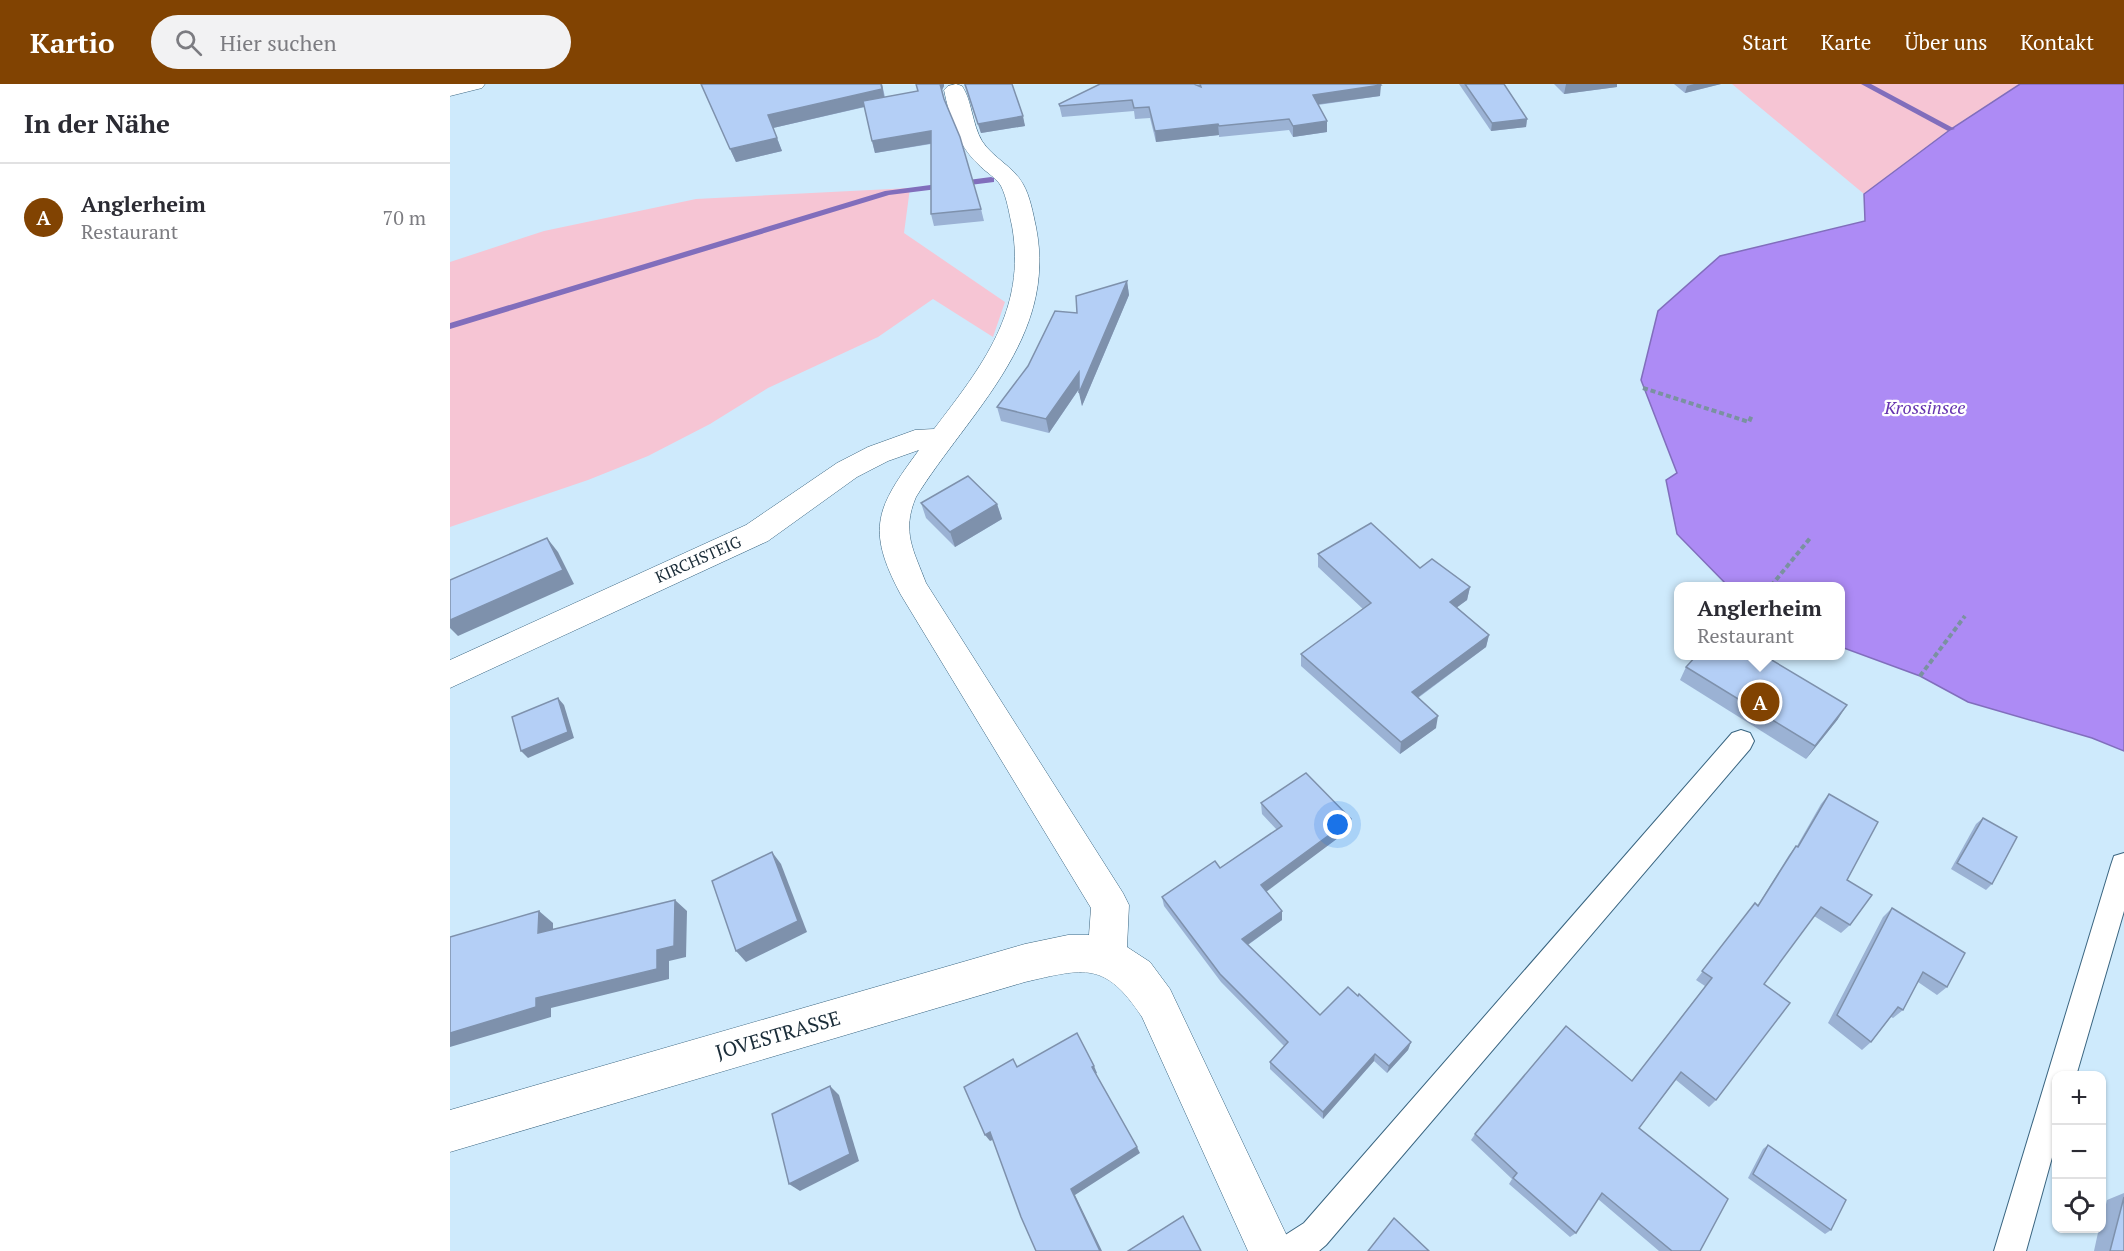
<!DOCTYPE html>
<html lang="de">
<meta charset="utf-8">
<style>
body{margin:0;font-family:"PT Serif",serif;background:#f2f2f3;color:#2b2b33}
.controls{position:absolute;right:18px;bottom:18px;display:grid;overflow:hidden;border-radius:12px;box-shadow:0 2px 4px #0004}
.controls button{width:54px;height:54px;display:grid;place-items:center;padding:0;border:0;border-bottom:2px solid #e1e1e2;background:#fff;color:#2b2b33;font:30px sans-serif}
.you{position:absolute;left:888px;top:741px;width:21px;height:21px;margin:-15px;border:4px solid #fff;border-radius:50%;background:#1a73e8;box-shadow:0 0 0 9px #1a73e833}
.badge{display:grid;place-items:center;width:39px;height:39px;border-radius:50%;background:#814302;color:#fff;font-size:20px;font-weight:700}
.pin{position:absolute;translate:-50% -50%;border:3px solid #fff;box-shadow:0 2px 6px #0006}
.popup{position:absolute;left:1224px;top:498px;width:171px;height:78px;box-sizing:border-box;display:grid;place-content:center;border-radius:12px;background:#fff;filter:drop-shadow(0 2px 4px #0005);font-size:20px;white-space:nowrap;color:#7c7c81}
.popup b{font-size:22px;color:#2b2b33}
.popup::after{content:'';position:absolute;left:50%;top:100%;margin-left:-12px;border:12px solid transparent;border-top-color:#fff}
.list{margin:0;padding:0;list-style:none}
h2{display:flex;justify-content:space-between;align-items:center;height:78px;margin:0;padding:0 24px;font-size:26px}
h2 small{font-size:20px;font-weight:400;color:#7c7c81}
.list li{display:grid;grid-template-columns:39px 1fr auto;gap:18px;align-items:center;box-sizing:border-box;height:108px;padding:0 24px;border-top:2px solid #e1e1e2}
.list b{display:block;font-size:22px;white-space:nowrap}
.list p{margin:0;font-size:20px;white-space:nowrap;color:#7c7c81}
.list em{font-size:20px;font-style:normal;color:#7c7c81}
.icon{flex:none;width:33px;height:33px;fill:none;stroke:currentColor;stroke-width:2;stroke-linecap:round;stroke-linejoin:round}
.map{position:relative;flex:none;width:1674px;height:1167px;overflow:hidden}
header{display:flex;align-items:center;gap:36px;box-sizing:border-box;height:84px;padding:0 30px;background:#814302;color:#fff}
header strong{font-size:28px}
nav{display:flex;gap:33px;margin-inline-start:auto;font-size:21px}
.search{width:420px;height:54px;background:#f2f2f3;display:flex;align-items:center;gap:15px;box-sizing:border-box;padding:0 21px;border-radius:33px;color:#7c7c81;font-size:22px}
main{display:flex}
aside{flex:1;background:#fff}
.map>svg:first-child{display:block}
.green{fill:#f6c5d4}
.water{fill:#ad8bf5;stroke:#816ebc;stroke-width:1.5}
.lines{fill:none;stroke-linecap:round;stroke-linejoin:round}
.stream{fill:#816ebc;fill-rule:evenodd}
.service-casing{stroke:#3a6580;stroke-width:2}
.minor-casing{stroke:#3a6580;stroke-width:1}
.secondary-casing{stroke:#3a6580;stroke-width:1}
.path{stroke:#7a91a0;stroke-width:4;stroke-dasharray:5 3;stroke-linecap:butt}
.service{fill:#fff;fill-rule:evenodd}
.minor{fill:#fff;fill-rule:evenodd}
.secondary{fill:#fff;fill-rule:evenodd}
.wall{fill:#9bb2d4}
.shaded-wall{fill:#7e91ac}
.building{fill:#b4cff6;stroke:#7e91ac;stroke-width:1.5}
.labels{text-anchor:middle;stroke-width:4.5;stroke-linejoin:round;paint-order:stroke}
.street-label{font-size:16px;fill:#1a2c38;stroke:#fff}
.water-label{font-size:18px;font-style:italic;fill:#6635af;stroke:#fff}
.near-street-label{font-size:20px;fill:#1a2c38;stroke:#fff}
</style>
<header>
<strong>Kartio</strong>
<div class="search"><svg class="icon" aria-label="search" viewBox="0 0 24 24"><circle cx="10" cy="10" r="6"/><path d="M15 15l6 6"/></svg>Hier suchen</div>
<nav><a>Start</a><a>Karte</a><a>Über uns</a><a>Kontakt</a></nav>
</header>
<main>
<aside>
<h2>In der Nähe<small></small></h2>
<ul class="list">
<li><span class="badge">A</span><div><b>Anglerheim</b><p>Restaurant</p></div><em>70 m</em></li>
</ul>
</aside>
<div class="map">
<svg width="1674" height="1167" viewBox="0 0 1674 1167">
<rect width="100%" height="100%" fill="#ceeafc"/>
<g class="green">
<path d="M 1282,0 L 1570,0 L 1501,45 L 1414,110 Z"/>
<path d="M 460,104 L 454,149 L 555,218 L 543,253 L 483,215 L 428,253 L 318,304 L 260,340 L 198,372 L 138,396 L 0,443 L 0,178 L 94,147 L 246,115 Z"/>
</g>
<path class="water" d="M 1570,0 L 1674,0 L 1674,667 L 1642,654 L 1518,618 L 1470,592 L 1391,563 L 1391,502 L 1278,502 L 1227,450 L 1216,396 L 1227,389 L 1191,296 L 1208,227 L 1270,172 L 1415,137 L 1414,110 L 1501,45 Z"/>
<g class="lines">
<g class="stream">
<path d="M 1411,0 L 1421,0 L 1505,45 L 1498,47 Z"/>
<path d="M 541,93 L 544,94 L 544,98 L 439,111 L 0,245 L 0,239 L 435,107 Z"/>
</g>
<g class="service-casing">
<g id="service">
<path d="M 1291,646 L 1300,649 L 1304,657 L 1300,665 L 876,1161 L 869,1167 L 825,1167 L 829,1155 L 854,1139 L 1282,649 Z"/>
<path d="M 1674,769 L 1674,827 L 1626,992 L 1606,992 L 1606,1059 L 1576,1167 L 1544,1167 L 1661,781 L 1664,772 Z"/>
</g>
</g>
<g class="minor-casing">
<path id="minor" d="M 506,0 L 512,2 C 522,16 522,40 532,57 C 543,74 563,82 573,100 C 580,112 583,129 586,143 C 608,254 519,328 466,413 C 451,448 464,467 476,499 L 673,809 L 679,821 L 677,863 L 700,878 L 720,905 L 844,1167 L 798,1167 L 692,933 C 655,877 635,884 575,898 L 0,1068 L 0,1026 L 575,860 L 618,851 L 639,851 L 641,824 L 451,511 C 415,444 427,423 469,366 L 438,377 L 407,393 L 318,457 L 0,604 L 0,576 L 296,441 L 387,379 L 418,363 L 465,346 L 484,345 C 532,282 577,226 562,142 C 559,129 557,114 551,102 C 546,93 535,88 528,80 C 507,60 500,34 494,6 L 498,2 Z"/>
</g>
<g class="secondary-casing">
<path id="secondary" d="M 0,0 L 35,0 L 32,4 L 0,12 Z"/>
</g>
<g class="path">
<path d="M 1193,304 L 1299,338 L 1302,331"/>
<path d="M 1321,502 L 1361,453"/>
<path d="M 1470,592 L 1515,532"/>
</g>
<use href="#service" class="service"/>
<use href="#minor" class="minor"/>
<use href="#secondary" class="secondary"/>
</g>
<g class="wall">
<path d="M 251,0 L 432,0 L 435,13 L 468,7 L 466,0 L 494,0 L 494,2 L 492,6 L 494,16 L 531,125 L 534,137 L 484,142 L 481,130 L 481,60 L 425,69 L 422,57 L 415,23 L 323,44 L 332,67 L 286,78 Z"/>
<path d="M 514,0 L 562,0 L 575,42 L 531,49 Z"/>
<path d="M 747,0 L 930,0 L 930,12 L 868,21 L 877,48 L 843,53 L 839,46 L 769,53 L 769,51 L 706,58 L 700,34 L 685,35 L 684,27 L 612,33 L 609,20 L 748,2 Z"/>
<path d="M 1009,0 L 1054,0 L 1077,35 L 1076,43 L 1041,47 Z"/>
<path d="M 1104,0 L 1167,0 L 1167,3 L 1114,10 Z"/>
<path d="M 1224,0 L 1271,0 L 1235,9 Z"/>
<path d="M 677,197 L 679,211 L 632,322 L 629,305 L 599,349 L 551,337 L 547,323 L 627,229 Z"/>
<path d="M 471,419 L 547,420 L 552,435 L 505,463 L 476,434 Z"/>
<path d="M 868,470 L 970,484 L 1020,503 L 1017,516 L 1007,523 L 1039,551 L 1036,563 L 968,614 L 986,644 L 950,670 L 851,582 L 851,570 L 913,525 L 868,483 Z"/>
<path d="M 1236,583 L 1388,635 L 1356,675 L 1230,596 Z"/>
<path d="M 1379,710 L 1397,796 L 1400,841 L 1391,849 L 1364,832 L 1314,900 L 1266,1016 L 1259,1023 L 1226,996 L 1189,1044 L 1250,1167 L 1209,1167 L 1148,1115 L 1126,1149 L 1120,1153 L 1059,1100 L 1062,1095 L 1021,1056 L 1025,1050 L 1182,997 L 1255,902 L 1246,896 L 1305,819 L 1308,821 L 1339,771 L 1346,762 L 1347,762 L 1371,720 Z"/>
<path d="M 811,719 L 901,735 L 900,745 L 816,807 L 832,836 L 798,861 L 870,931 L 961,958 L 958,966 L 937,989 L 924,977 L 873,1035 L 820,985 L 820,978 L 834,962 L 771,898 L 714,822 L 712,813 L 770,784 L 827,746 L 812,730 Z"/>
<path d="M 1533,734 L 1542,800 L 1536,806 L 1501,785 L 1526,740 Z"/>
<path d="M 1442,824 L 1497,903 L 1487,911 L 1468,898 L 1453,926 L 1443,934 L 1441,933 L 1421,958 L 1412,966 L 1378,939 L 1433,833 Z"/>
<path d="M 1318,1061 L 1381,1146 L 1375,1150 L 1298,1094 L 1313,1065 Z"/>
<path d="M 1674,1109 L 1674,1167 L 1644,1167 L 1649,1144 L 1652,1144 L 1652,1137 L 1657,1116 Z"/>
</g>
<g class="shaded-wall">
<path d="M 432,0 L 435,18 L 323,44 L 318,31 Z"/>
<path d="M 490,0 L 494,0 L 494,2 L 492,6 Z"/>
<path d="M 1116,0 L 1167,0 L 1167,3 L 1114,10 Z"/>
<path d="M 1244,0 L 1271,0 L 1235,9 L 1237,2 Z"/>
<path d="M 931,1 L 930,12 L 863,21 L 863,11 Z"/>
<path d="M 573,32 L 575,42 L 531,49 L 528,40 Z"/>
<path d="M 1077,35 L 1076,43 L 1041,47 L 1042,39 Z"/>
<path d="M 877,37 L 877,48 L 843,53 L 843,42 Z"/>
<path d="M 768,40 L 769,51 L 706,58 L 705,47 Z"/>
<path d="M 481,47 L 484,59 L 425,69 L 422,57 Z"/>
<path d="M 327,54 L 332,67 L 286,78 L 280,65 Z"/>
<path d="M 677,197 L 679,211 L 632,322 L 629,309 Z"/>
<path d="M 629,288 L 631,302 L 599,349 L 596,335 Z"/>
<path d="M 547,420 L 552,435 L 505,463 L 500,448 Z"/>
<path d="M 97,454 L 108,468 L 124,500 L 8,552 L 0,544 L 0,534 Z"/>
<path d="M 1020,503 L 1017,516 L 998,530 L 1000,518 Z"/>
<path d="M 1039,551 L 1036,563 L 960,619 L 962,608 Z"/>
<path d="M 108,614 L 114,621 L 124,654 L 78,674 L 71,667 Z"/>
<path d="M 1397,621 L 1388,635 L 1356,675 L 1365,662 Z"/>
<path d="M 988,632 L 986,644 L 950,670 L 951,658 Z"/>
<path d="M 901,735 L 900,745 L 812,811 L 811,801 Z"/>
<path d="M 322,768 L 331,780 L 357,848 L 296,878 L 286,867 Z"/>
<path d="M 225,816 L 237,827 L 236,873 L 219,877 L 219,895 L 101,924 L 101,933 L 0,963 L 0,949 L 207,866 Z"/>
<path d="M 89,827 L 103,839 L 103,860 L 88,849 Z"/>
<path d="M 832,827 L 832,836 L 793,864 L 792,855 Z"/>
<path d="M 961,958 L 958,966 L 937,989 L 939,982 Z"/>
<path d="M 925,970 L 924,977 L 873,1035 L 873,1028 Z"/>
<path d="M 644,982 L 647,989 L 645,990 L 642,983 Z"/>
<path d="M 380,1002 L 389,1011 L 409,1077 L 350,1107 L 339,1100 Z"/>
<path d="M 540,1048 L 545,1055 L 540,1057 L 535,1051 Z"/>
<path d="M 687,1063 L 690,1069 L 625,1111 L 652,1167 L 650,1167 L 621,1105 Z"/>
</g>
<g class="building">
<path d="M 251,0 L 431,0 L 432,5 L 318,31 L 327,54 L 280,65 Z"/>
<path d="M 466,0 L 490,0 L 494,15 L 510,53 L 531,125 L 481,130 L 481,47 L 422,57 L 413,17 L 468,7 Z"/>
<path d="M 515,0 L 562,0 L 573,32 L 528,40 Z"/>
<path d="M 650,0 L 744,0 L 751,3 L 750,0 L 930,0 L 931,1 L 863,11 L 877,37 L 843,42 L 839,35 L 769,42 L 768,40 L 705,47 L 699,23 L 684,24 L 682,16 L 610,22 L 609,20 Z"/>
<path d="M 1015,0 L 1054,0 L 1077,35 L 1042,39 Z"/>
<path d="M 677,197 L 629,309 L 629,288 L 596,335 L 547,323 L 578,282 L 605,227 L 627,229 L 626,212 Z"/>
<path d="M 518,392 L 547,420 L 500,448 L 471,419 Z"/>
<path d="M 921,439 L 970,484 L 982,475 L 1020,503 L 1000,518 L 1039,551 L 962,608 L 988,632 L 951,658 L 851,570 L 921,519 L 868,470 Z"/>
<path d="M 97,454 L 113,486 L 0,536 L 0,496 Z"/>
<path d="M 1246,572 L 1315,572 L 1397,621 L 1365,662 L 1236,583 Z"/>
<path d="M 108,614 L 118,648 L 71,667 L 62,633 Z"/>
<path d="M 856,689 L 901,735 L 811,801 L 832,827 L 792,855 L 870,931 L 898,903 L 908,912 L 909,910 L 961,958 L 939,982 L 925,970 L 873,1028 L 820,978 L 838,958 L 770,890 L 712,813 L 765,777 L 770,784 L 832,742 L 811,719 Z"/>
<path d="M 1379,710 L 1428,738 L 1397,796 L 1422,811 L 1400,841 L 1371,823 L 1314,900 L 1340,919 L 1266,1016 L 1231,988 L 1189,1044 L 1278,1115 L 1250,1167 L 1222,1167 L 1152,1109 L 1126,1149 L 1063,1094 L 1067,1089 L 1025,1050 L 1116,942 L 1182,997 L 1262,894 L 1252,887 L 1305,819 L 1308,822 L 1346,762 L 1348,763 Z"/>
<path d="M 1533,734 L 1567,753 L 1542,800 L 1507,779 Z"/>
<path d="M 322,768 L 348,837 L 286,867 L 262,797 Z"/>
<path d="M 225,816 L 224,862 L 207,866 L 207,885 L 86,914 L 86,923 L 0,949 L 0,853 L 89,827 L 88,849 Z"/>
<path d="M 1442,824 L 1515,869 L 1497,903 L 1473,888 L 1453,926 L 1448,923 L 1421,958 L 1387,931 Z"/>
<path d="M 627,949 L 644,982 L 642,983 L 687,1063 L 621,1105 L 650,1167 L 586,1167 L 571,1133 L 540,1048 L 535,1051 L 514,1003 L 563,975 L 567,983 Z"/>
<path d="M 380,1002 L 400,1070 L 339,1100 L 322,1030 Z"/>
<path d="M 1318,1061 L 1396,1116 L 1381,1146 L 1303,1090 Z"/>
<path d="M 1674,1113 L 1674,1167 L 1660,1167 Z"/>
<path d="M 733,1132 L 751,1167 L 678,1167 Z"/>
<path d="M 944,1134 L 979,1167 L 918,1167 Z"/>
</g>
<g class="labels">
<g class="street-label">
<text transform="translate(248 475) rotate(-24)" y="6">KIRCHSTEIG</text>
</g>
<g class="water-label">
<text x="1475" y="330">Krossinsee</text>
</g>
<g class="near-street-label">
<text transform="translate(328 951) rotate(-16)" y="7">JOVESTRASSE</text>
</g>
</g>
</svg>
<div class="controls">
<button>+</button>
<button>−</button>
<button><svg class="icon" aria-label="locate" viewBox="0 0 24 24"><circle cx="12" cy="12" r="6"/><path d="M12 2v4M12 18v4M2 12h4M18 12h4"/></svg></button>
</div>
<div class="you"></div>
<div class="pin badge" style="left:1310px;top:618px">A</div>
<div class="popup"><b>Anglerheim</b>Restaurant</div>
</div>
</main>
